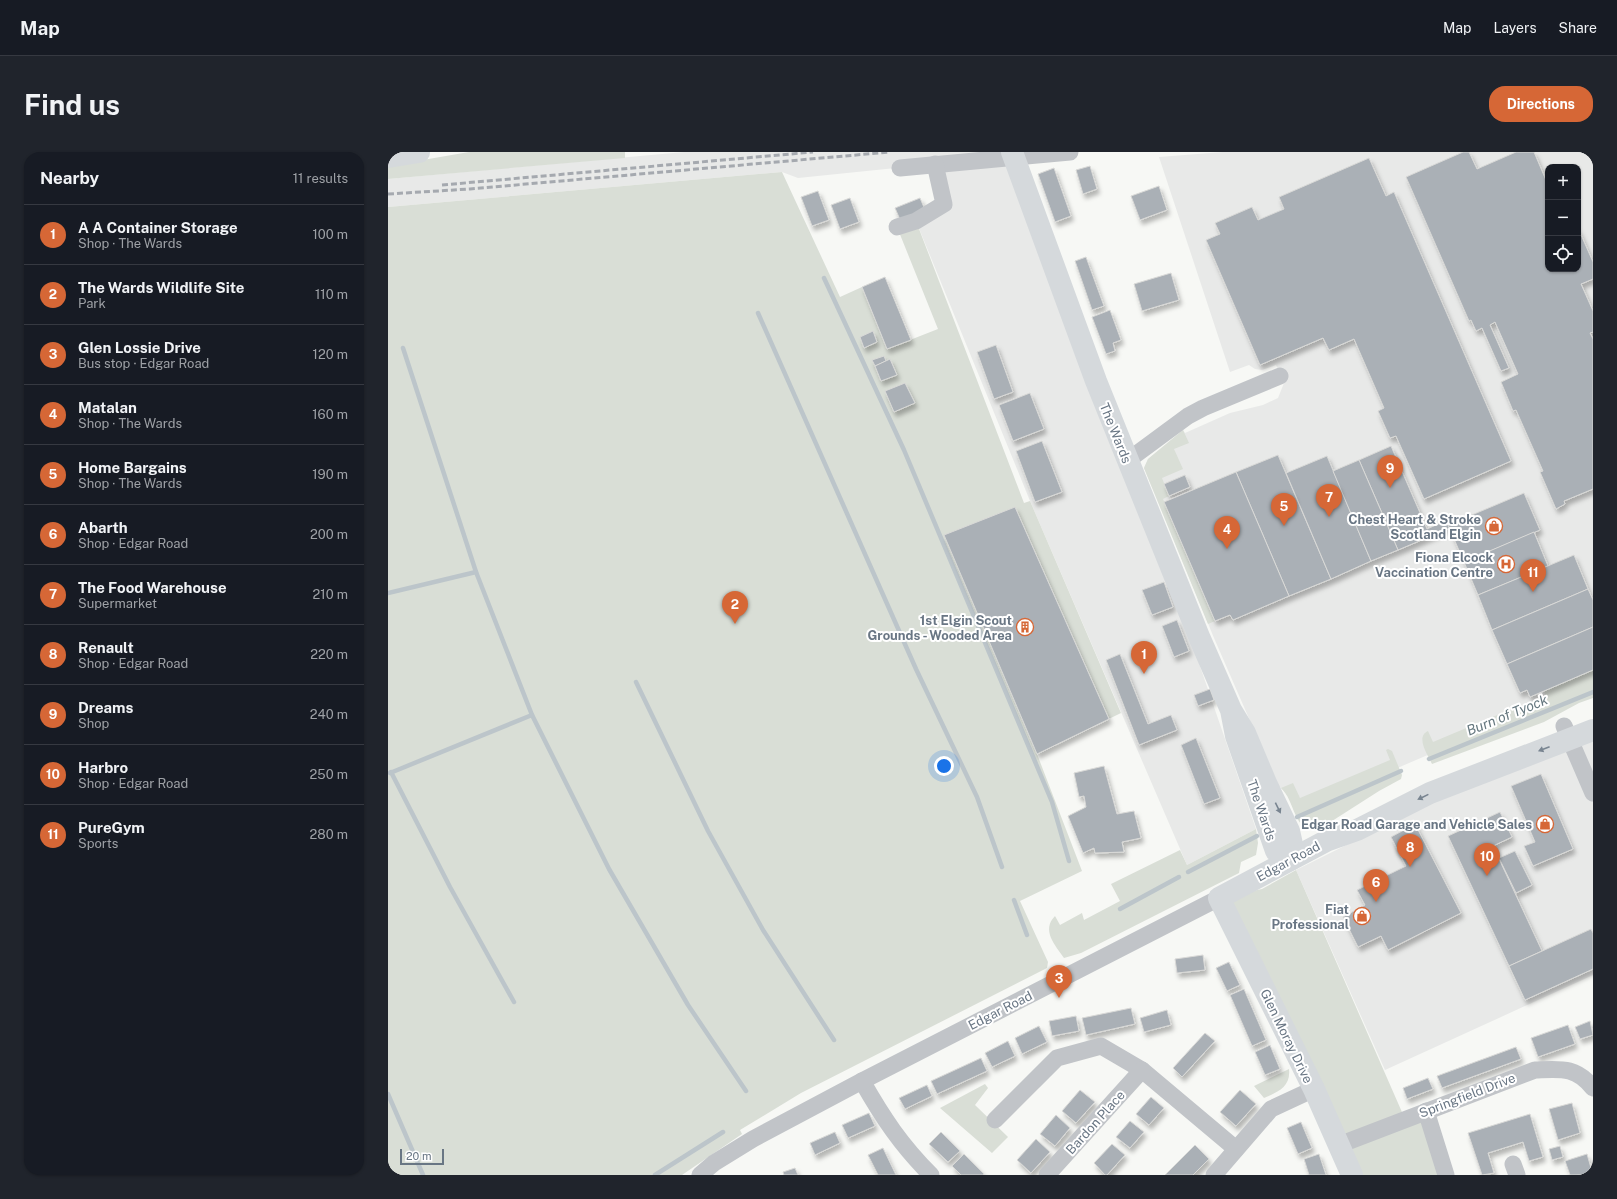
<!DOCTYPE html>
<meta charset="utf-8">
<style>
body{margin:0;font-family:"Public Sans",sans-serif;background:#20242c;color:#f1f3f6}
.controls{position:absolute;right:12px;top:12px;display:grid;overflow:hidden;border-radius:8px;box-shadow:0 1px 3px #0004}
.controls button{width:36px;height:36px;display:grid;place-items:center;padding:0;border:0;border-bottom:1px solid #363941;background:#171b24;color:#f1f3f6;font:20px sans-serif}
.scale{position:absolute;left:12px;bottom:10px;width:44px;box-sizing:border-box;padding-left:4px;border:2px solid #697684;border-top:0;font-size:11px;line-height:14px;white-space:nowrap;color:#697684;-webkit-text-stroke:3px #fff;paint-order:stroke}
.you{position:absolute;left:556px;top:614px;width:14px;height:14px;margin:-10px;border:3px solid #fff;border-radius:50%;background:#1a73e8;box-shadow:0 0 0 6px #1a73e833}
.badge{display:grid;place-items:center;width:26px;height:26px;border-radius:50%;background:#d66736;color:#fff;font-size:13px;font-weight:700}
.pin{position:absolute;translate:-50% -33px;filter:drop-shadow(0 1px 2px #0008)}
.pin::after{content:'';position:absolute;top:21px;width:14px;height:12px;background:inherit;clip-path:polygon(0 0,100% 0,50% 100%)}
.list{margin:0;padding:0;list-style:none}
h2{display:flex;justify-content:space-between;align-items:center;height:52px;margin:0;padding:0 16px;font-size:17px}
h2 small{font-size:13px;font-weight:400;color:#9ea1a6}
.list li{display:grid;grid-template-columns:26px 1fr auto;gap:12px;align-items:center;box-sizing:border-box;height:60px;padding:0 16px;border-top:1px solid #363941}
.list b{display:block;font-size:15px;white-space:nowrap}
.list p{margin:0;font-size:13px;white-space:nowrap;color:#9ea1a6}
.list em{font-size:13px;font-style:normal;color:#9ea1a6}
.icon{flex:none;width:22px;height:22px;fill:none;stroke:currentColor;stroke-width:2;stroke-linecap:round;stroke-linejoin:round}
.map{position:relative;flex:none;width:1205px;height:1023px;overflow:hidden;border-radius:16px}
header{display:flex;align-items:center;gap:24px;box-sizing:border-box;height:56px;padding:0 20px;background:#171b24;border-bottom:1px solid #363941}
header strong{font-size:19px}
nav{display:flex;gap:22px;margin-inline-start:auto;font-size:14px}
.intro{display:flex;align-items:center;justify-content:space-between;box-sizing:border-box;height:96px;padding:0 24px}
h1{margin:0;font-size:28px}
.button{padding:10px 18px;border-radius:16px;background:#d66736;color:#fff;font-size:14px;font-weight:700}
main{display:flex;gap:24px;padding:0 24px}
aside{flex:1;background:#171b24;border-radius:16px;box-shadow:0 1px 3px #0004}
.map>svg:first-child{display:block}
.built{fill:#e8e9e8;fill-rule:evenodd}
.green{fill:#d9ded6}
.lines{fill:none;stroke-linecap:round;stroke-linejoin:round}
.stream{stroke:#bcc5ca;stroke-width:4.5}
.building{fill:#aab0b6;stroke:#d9d9d7;filter:url(#shadow)}
.street{stroke:#c1c4c8;stroke-width:17}
.secondary{stroke:#d5d9dc;stroke-width:22}
.rail{stroke:#a5a9af;stroke-width:3;stroke-dasharray:6 3;stroke-linecap:butt}
.oneway{fill:#798591}
.labels{text-anchor:middle;stroke-width:4;stroke-linejoin:round;paint-order:stroke}
.street-label{font-size:13px;fill:#697684;stroke:#fff}
.poi-label{font-size:13px;font-weight:bold;fill:#697684;stroke:#fff;text-anchor:end}
.water-label{font-size:14px;font-style:italic;fill:#65777f;stroke:#fff}
</style>
<header>
<strong>Map</strong>
<nav><a>Map</a><a>Layers</a><a>Share</a></nav>
</header>
<div class="intro"><h1>Find us</h1><a class="button">Directions</a></div>
<main>
<aside>
<h2>Nearby<small>11 results</small></h2>
<ul class="list">
<li><span class="badge">1</span><div><b>A A Container Storage</b><p>Shop · The Wards</p></div><em>100 m</em></li>
<li><span class="badge">2</span><div><b>The Wards Wildlife Site</b><p>Park</p></div><em>110 m</em></li>
<li><span class="badge">3</span><div><b>Glen Lossie Drive</b><p>Bus stop · Edgar Road</p></div><em>120 m</em></li>
<li><span class="badge">4</span><div><b>Matalan</b><p>Shop · The Wards</p></div><em>160 m</em></li>
<li><span class="badge">5</span><div><b>Home Bargains</b><p>Shop · The Wards</p></div><em>190 m</em></li>
<li><span class="badge">6</span><div><b>Abarth</b><p>Shop · Edgar Road</p></div><em>200 m</em></li>
<li><span class="badge">7</span><div><b>The Food Warehouse</b><p>Supermarket</p></div><em>210 m</em></li>
<li><span class="badge">8</span><div><b>Renault</b><p>Shop · Edgar Road</p></div><em>220 m</em></li>
<li><span class="badge">9</span><div><b>Dreams</b><p>Shop</p></div><em>240 m</em></li>
<li><span class="badge">10</span><div><b>Harbro</b><p>Shop · Edgar Road</p></div><em>250 m</em></li>
<li><span class="badge">11</span><div><b>PureGym</b><p>Sports</p></div><em>280 m</em></li>
</ul>
</aside>
<div class="map">
<svg width="1205" height="1023" viewBox="0 0 1205 1023">
<defs>
<filter id="shadow"><feDropShadow dx="2.5" dy="4.5" stdDeviation="2" flood-color="#0004"/></filter>
</defs>
<rect width="100%" height="100%" fill="#f7f8f5"/>
<g class="built">
<path d="M 296,0 L 682,0 L 626,4 L 804,491 L 868,677 L 799,713 L 642,349 L 528,69 L 556,52 L 547,12 L 410,26 L 394,20 L 0,55 L 0,27 Z"/>
<path d="M 835,0 L 1205,0 L 1205,532 L 907,660 L 900,643 L 890,633 L 826,486 L 756,316 L 760,307 L 795,278 L 797,281 L 842,261 L 875,253 L 890,246 L 896,231 L 888,213 L 874,218 L 867,217 L 861,213 L 842,220 L 771,5 ZM 1160,15 L 1190,15 L 1190,117 L 1160,117 Z"/>
<path d="M 1205,588 L 1205,823 L 997,918 L 908,718 L 1045,650 Z"/>
</g>
<g class="green">
<path d="M 81,0 L 237,0 L 237,6 L 0,27 L 0,14 Z"/>
<path d="M 394,20 L 452,145 L 474,135 L 499,197 L 550,177 L 509,75 L 528,69 L 636,351 L 642,349 L 733,561 L 649,602 L 694,719 L 632,749 L 660,810 L 659,816 L 413,941 L 352,978 L 354,982 L 294,1023 L 0,1023 L 0,55 Z"/>
<path d="M 795,278 L 801,291 L 786,297 L 795,317 L 774,326 L 781,344 L 775,347 L 827,469 L 820,472 L 756,316 L 760,307 Z"/>
<path d="M 1205,518 L 1205,546 L 1191,551 L 1156,570 L 1044,612 C 1040,603 1027,585 1040,579 L 1045,590 L 1133,553 L 1138,554 L 1150,549 L 1149,546 L 1157,543 L 1156,539 Z"/>
<path d="M 1000,597 L 1004,599 L 1014,623 L 1013,627 L 991,639 L 930,678 C 905,681 908,650 893,636 L 905,631 L 912,646 L 1002,608 L 998,598 Z"/>
<path d="M 868,677 L 870,691 L 868,703 L 853,710 L 851,721 L 693,801 L 676,806 C 667,793 653,778 667,764 L 672,773 L 694,761 L 696,768 L 732,749 L 723,732 L 792,698 L 799,713 Z"/>
<path d="M 908,718 L 1017,967 L 1038,959 L 1058,1023 L 964,1023 L 831,746 L 874,737 Z"/>
<path d="M 901,917 C 903,935 890,940 876,946 L 866,934 Z"/>
<path d="M 597,932 L 600,936 L 587,953 L 620,985 L 604,1001 L 552,956 Z"/>
</g>
<g class="lines">
<g class="stream">
<path d="M 436,126 L 516,298 L 664,650 L 681,709"/>
<path d="M 370,161 L 528,517 L 589,645 L 614,715"/>
<path d="M 15,196 L 88,420 L 144,563 L 221,717 L 300,853 L 358,939"/>
<path d="M 0,441 L 88,420"/>
<path d="M 248,530 L 320,679 L 375,778 L 446,888"/>
<path d="M 1041,607 L 1205,540"/>
<path d="M 3,620 L 62,735 L 126,850"/>
<path d="M 2,621 L 144,563"/>
<path d="M 909,665 L 1013,619"/>
<path d="M 800,720 L 869,684"/>
<path d="M 626,748 L 639,783"/>
<path d="M 732,757 L 791,725"/>
<path d="M 0,942 L 35,1023"/>
<path d="M 267,1023 L 335,980"/>
</g>
</g>
<g class="building">
<path d="M 1075,0 L 1081,0 L 1089,17 L 1128,0 L 1146,0 L 1160,33 L 1160,117 L 1190,117 L 1190,76 L 1205,110 L 1205,127 L 1193,132 L 1205,159 L 1205,180 L 1202,181 L 1205,187 L 1205,337 L 1176,349 L 1177,352 L 1168,357 L 1152,320 L 1155,319 L 1128,258 L 1125,259 L 1113,230 L 1130,222 L 1107,170 L 1102,173 L 1121,216 L 1113,219 L 1094,176 L 1088,179 L 1083,168 L 1081,169 L 1018,25 Z"/>
<path d="M 981,6 L 998,44 L 1006,40 L 1123,309 L 1036,347 L 1008,284 L 1002,286 L 990,259 L 996,256 L 966,187 L 941,198 L 935,186 L 872,213 L 818,88 L 832,82 L 827,71 L 864,55 L 870,68 L 896,57 L 891,45 Z"/>
<path d="M 702,14 L 709,37 L 695,42 L 688,18 Z"/>
<path d="M 666,16 L 683,64 L 667,70 L 650,22 Z"/>
<path d="M 771,34 L 779,58 L 752,68 L 743,44 Z"/>
<path d="M 430,39 L 441,68 L 424,74 L 413,45 Z"/>
<path d="M 462,46 L 471,70 L 452,77 L 443,53 Z"/>
<path d="M 532,46 L 538,60 L 513,70 L 507,56 Z"/>
<path d="M 698,105 L 716,154 L 704,158 L 687,109 Z"/>
<path d="M 783,121 L 791,148 L 754,159 L 746,132 Z"/>
<path d="M 497,125 L 523,188 L 499,197 L 474,135 Z"/>
<path d="M 722,158 L 733,188 L 725,191 L 727,199 L 718,202 L 704,165 Z"/>
<path d="M 485,179 L 489,190 L 476,196 L 472,185 Z"/>
<path d="M 608,193 L 625,240 L 606,247 L 589,200 Z"/>
<path d="M 496,204 L 498,209 L 487,214 L 484,208 Z"/>
<path d="M 502,207 L 509,223 L 493,229 L 487,214 Z"/>
<path d="M 517,231 L 527,251 L 506,260 L 497,239 Z"/>
<path d="M 642,241 L 656,277 L 625,289 L 611,253 Z"/>
<path d="M 654,289 L 674,340 L 647,350 L 628,299 Z"/>
<path d="M 1003,294 L 1039,377 L 1068,364 L 1069,369 L 1060,373 L 1062,376 L 1010,398 L 971,308 Z"/>
<path d="M 890,303 L 943,427 L 901,444 L 848,320 Z"/>
<path d="M 939,304 L 983,409 L 943,427 L 898,321 Z"/>
<path d="M 971,308 L 1010,398 L 983,409 L 945,319 Z"/>
<path d="M 848,320 L 901,444 L 845,468 L 842,463 L 827,469 L 776,350 Z"/>
<path d="M 797,323 L 802,335 L 781,344 L 776,332 Z"/>
<path d="M 1136,341 L 1152,378 L 1076,410 L 1060,373 Z"/>
<path d="M 627,355 L 721,567 L 649,602 L 556,383 Z"/>
<path d="M 1146,380 L 1160,414 L 1090,443 L 1076,410 Z"/>
<path d="M 1186,403 L 1200,437 L 1104,478 L 1090,443 Z"/>
<path d="M 776,430 L 785,455 L 764,463 L 754,438 Z"/>
<path d="M 1200,437 L 1205,448 L 1205,475 L 1119,512 L 1104,478 Z"/>
<path d="M 789,468 L 801,499 L 786,505 L 774,474 Z"/>
<path d="M 1205,475 L 1205,518 L 1142,545 L 1139,538 L 1132,541 L 1119,512 Z"/>
<path d="M 732,502 L 760,572 L 783,563 L 789,578 L 751,593 L 718,508 Z"/>
<path d="M 822,537 L 826,548 L 810,554 L 806,543 Z"/>
<path d="M 808,586 L 832,646 L 816,652 L 793,593 Z"/>
<path d="M 716,614 L 729,662 L 746,659 L 753,686 L 734,690 L 736,700 L 707,701 L 706,696 L 695,701 L 680,664 L 698,655 L 696,644 L 691,645 L 686,621 Z"/>
<path d="M 1153,622 L 1185,697 L 1145,714 L 1136,694 L 1147,690 L 1123,634 Z"/>
<path d="M 1112,660 L 1124,685 L 1105,694 L 1154,799 L 1121,814 L 1060,684 Z"/>
<path d="M 1027,672 L 1073,761 L 1000,798 L 993,784 L 970,795 L 955,765 L 977,753 L 969,738 L 1018,714 L 1003,685 Z"/>
<path d="M 1127,699 L 1144,733 L 1128,741 L 1111,706 Z"/>
<path d="M 1203,777 L 1205,781 L 1205,817 L 1137,848 L 1121,814 Z"/>
<path d="M 815,803 L 817,818 L 789,821 L 787,807 Z"/>
<path d="M 841,810 L 852,833 L 839,839 L 828,816 Z"/>
<path d="M 856,837 L 878,888 L 864,894 L 842,843 Z"/>
<path d="M 743,856 L 747,872 L 698,883 L 694,866 Z"/>
<path d="M 779,858 L 783,873 L 756,880 L 752,866 Z"/>
<path d="M 688,864 L 691,879 L 664,884 L 661,869 Z"/>
<path d="M 1202,869 L 1205,883 L 1192,887 L 1187,875 Z"/>
<path d="M 1180,873 L 1187,892 L 1150,905 L 1143,886 Z"/>
<path d="M 651,874 L 659,890 L 634,902 L 627,886 Z"/>
<path d="M 817,881 L 827,889 L 794,925 L 785,916 Z"/>
<path d="M 620,889 L 627,904 L 604,915 L 597,901 Z"/>
<path d="M 882,893 L 892,917 L 877,923 L 867,900 Z"/>
<path d="M 1128,895 L 1133,907 L 1054,936 L 1049,924 Z"/>
<path d="M 593,906 L 599,919 L 549,942 L 543,929 Z"/>
<path d="M 1040,926 L 1045,937 L 1019,947 L 1015,936 Z"/>
<path d="M 539,933 L 544,944 L 517,957 L 511,946 Z"/>
<path d="M 692,938 L 707,950 L 688,971 L 674,959 Z"/>
<path d="M 852,938 L 868,952 L 848,974 L 832,960 Z"/>
<path d="M 763,945 L 776,956 L 761,973 L 748,962 Z"/>
<path d="M 1184,951 L 1192,981 L 1170,988 L 1161,957 Z"/>
<path d="M 481,961 L 487,974 L 460,986 L 454,973 Z"/>
<path d="M 1142,962 L 1155,1005 L 1141,1009 L 1135,990 L 1100,1001 L 1106,1021 L 1094,1023 L 1080,981 Z"/>
<path d="M 668,963 L 682,976 L 667,994 L 652,982 Z"/>
<path d="M 742,969 L 756,980 L 742,996 L 728,985 Z"/>
<path d="M 913,970 L 924,996 L 910,1002 L 899,976 Z"/>
<path d="M 447,980 L 452,991 L 427,1003 L 422,991 Z"/>
<path d="M 553,980 L 572,999 L 560,1010 L 541,992 Z"/>
<path d="M 648,987 L 662,1000 L 643,1021 L 629,1008 Z"/>
<path d="M 724,992 L 737,1003 L 719,1023 L 717,1023 L 706,1011 Z"/>
<path d="M 807,993 L 821,1007 L 805,1023 L 777,1023 Z"/>
<path d="M 1172,994 L 1175,1005 L 1164,1008 L 1161,997 Z"/>
<path d="M 495,996 L 508,1023 L 490,1023 L 480,1003 Z"/>
<path d="M 576,1002 L 596,1022 L 595,1023 L 573,1023 L 564,1014 Z"/>
<path d="M 931,1002 L 938,1023 L 921,1023 L 916,1007 Z"/>
<path d="M 1199,1002 L 1205,1023 L 1182,1023 L 1177,1009 Z"/>
<path d="M 407,1016 L 410,1023 L 396,1023 L 395,1020 Z"/>
</g>
<g class="lines">
<g class="street">
<path d="M 512,16 L 682,0"/>
<path d="M 509,75 L 528,69 L 556,52 L 547,12"/>
<path d="M 739,309 L 800,264 L 815,256 L 892,224"/>
<path d="M 1176,574 L 1205,641"/>
<path d="M 474,929 C 495,966 513,993 543,1023"/>
<path d="M 1038,959 L 1058,1023"/>
<path d="M 607,968 L 669,906 L 713,894 L 754,918 L 848,997"/>
<path d="M 951,993 L 1147,918 C 1172,917 1188,914 1205,936"/>
<path d="M 1125,1012 L 1129,1023"/>
<path d="M 312,1023 L 326,1011 L 365,987 L 474,929 L 831,746"/>
<path d="M 659,1023 L 754,918"/>
<path d="M 826,1023 L 883,957 L 926,937"/>
</g>
<g class="secondary">
<path d="M 624,0 L 708,229 L 812,487 L 843,558 L 857,581 L 878,631 L 901,679 L 905,697 L 902,708 L 888,699 L 848,584 L 843,558"/>
<path d="M 0,5 L 31,0"/>
<path d="M 964,1023 L 926,937 L 831,746 L 938,689 L 969,678 L 1042,641 L 1205,578"/>
</g>
<g class="rail">
<path d="M 54,33 L 425,0"/>
<path d="M 0,42 L 82,37 L 502,0"/>
</g>
</g>
<defs><path id="oneway-solid" d="M-6-.8H1V-3.2L6.5 0L1 3.2V.8H-6Z"/></defs>
<g class="oneway">
<use href="#oneway-solid" transform="translate(1156 597) rotate(159)"/>
<use href="#oneway-solid" transform="translate(1035 645) rotate(154)"/>
<use href="#oneway-solid" transform="translate(890 656) rotate(64)"/>
</g>
<defs>
<g id="shop-ring" transform="scale(0.9)"><circle r="9.5" fill="#fff" stroke="#d66736" stroke-width="1.5"/><path d="M-5-2.5h2.3a2.7 3.5 0 0 1 5.4 0H5L5.5 6h-11ZM-1.5-2.5h3a1.5 2.3 0 0 0-3 0Z" fill="#d66736"/></g>
<g id="hospital-ring" transform="scale(0.9)"><circle r="9.5" fill="#fff" stroke="#d66736" stroke-width="1.5"/><path d="M-5-5h3v3.5h4V-5h3V5h-3V1.5h-4V5h-3Z" fill="#d66736"/></g>
<g id="building-ring" transform="scale(0.9)"><circle r="9.5" fill="#fff" stroke="#d66736" stroke-width="1.5"/><path d="M-4-6H4V6H1V3H-1V6H-4ZM-2.5-4.3h1.7v1.8h-1.7ZM.8-4.3h1.7v1.8H.8ZM-2.5-1h1.7V.8h-1.7ZM.8-1h1.7V.8H.8Z" fill="#d66736"/></g>
</defs>
<g fill-rule="evenodd">
<use href="#shop-ring" x="1106" y="374"/>
<use href="#hospital-ring" x="1118" y="412"/>
<use href="#building-ring" x="637" y="475"/>
<use href="#shop-ring" x="1157" y="672"/>
<use href="#shop-ring" x="974" y="764"/>
</g>
<g class="labels">
<g class="street-label">
<text transform="translate(728 281) rotate(68)" y="5">The Wards</text>
<text transform="translate(874 658) rotate(71)" y="5">The Wards</text>
<text transform="translate(900 709) rotate(-28)" y="5">Edgar Road</text>
<text transform="translate(612 858) rotate(-27)" y="5">Edgar Road</text>
<text transform="translate(899 884) rotate(64)" y="5">Glen Moray Drive</text>
<text transform="translate(1079 943) rotate(-21)" y="5">Springfield Drive</text>
<text transform="translate(707 970) rotate(-48)" y="5">Bardon Place</text>
</g>
<g class="poi-label">
<text x="1093" y="372">Chest Heart &amp; Stroke<tspan x="1093" dy="15">Scotland Elgin</tspan></text>
<text x="1105" y="410">Fiona Elcock<tspan x="1105" dy="15">Vaccination Centre</tspan></text>
<text x="624" y="473">1st Elgin Scout<tspan x="624" dy="15">Grounds - Wooded Area</tspan></text>
<text x="1144" y="677">Edgar Road Garage and Vehicle Sales</text>
<text x="961" y="762">Fiat<tspan x="961" dy="15">Professional</tspan></text>
</g>
<g class="water-label">
<text transform="translate(1119 563) rotate(-22)" y="5">Burn of Tyock</text>
</g>
</g>
</svg>
<div class="controls">
<button>+</button>
<button>−</button>
<button><svg class="icon" aria-label="locate" viewBox="0 0 24 24"><circle cx="12" cy="12" r="6"/><path d="M12 2v4M12 18v4M2 12h4M18 12h4"/></svg></button>
</div>
<div class="scale">20 m</div>
<div class="you"></div>
<div class="pin badge" style="left:756px;top:522px">1</div>
<div class="pin badge" style="left:347px;top:472px">2</div>
<div class="pin badge" style="left:671px;top:846px">3</div>
<div class="pin badge" style="left:839px;top:397px">4</div>
<div class="pin badge" style="left:896px;top:374px">5</div>
<div class="pin badge" style="left:988px;top:750px">6</div>
<div class="pin badge" style="left:941px;top:365px">7</div>
<div class="pin badge" style="left:1022px;top:715px">8</div>
<div class="pin badge" style="left:1002px;top:336px">9</div>
<div class="pin badge" style="left:1099px;top:724px">10</div>
<div class="pin badge" style="left:1145px;top:440px">11</div>
</div>
</main>
